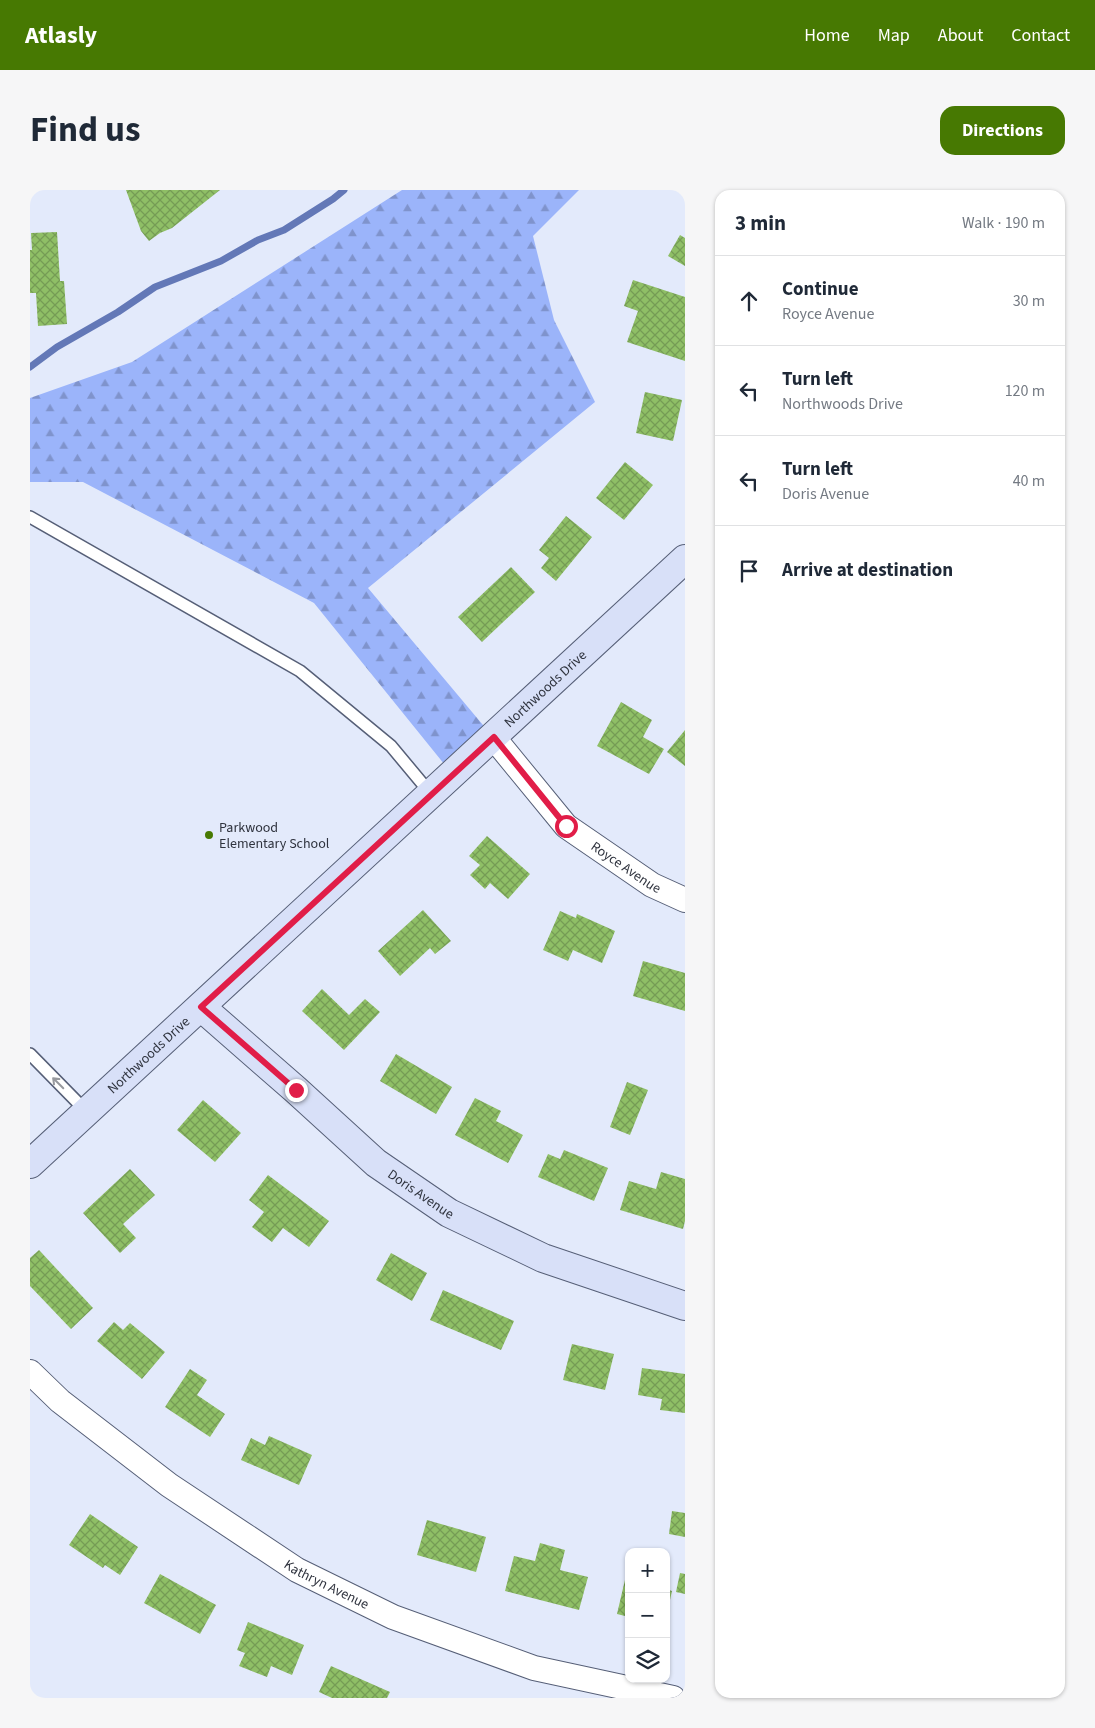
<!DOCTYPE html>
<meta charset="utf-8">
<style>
body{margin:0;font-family:"Source Sans 3",sans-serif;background:#f6f6f7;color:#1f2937}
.controls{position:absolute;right:15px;bottom:15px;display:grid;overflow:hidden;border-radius:10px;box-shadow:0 1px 4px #0004}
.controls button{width:45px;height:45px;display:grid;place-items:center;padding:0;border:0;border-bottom:1px solid #e0e1e3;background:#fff;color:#1f2937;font:25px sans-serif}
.stop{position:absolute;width:15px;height:15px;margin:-11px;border:4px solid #e11d48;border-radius:50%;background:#fff}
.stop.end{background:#e11d48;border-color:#fff;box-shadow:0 1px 5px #0008}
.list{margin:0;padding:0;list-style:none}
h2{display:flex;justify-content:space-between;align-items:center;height:65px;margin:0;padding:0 20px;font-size:21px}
h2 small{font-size:16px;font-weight:400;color:#747a83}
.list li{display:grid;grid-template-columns:32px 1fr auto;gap:15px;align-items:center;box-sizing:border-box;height:90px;padding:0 20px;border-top:1px solid #e0e1e3}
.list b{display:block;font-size:19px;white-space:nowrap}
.list p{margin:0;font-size:16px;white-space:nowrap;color:#747a83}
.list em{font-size:16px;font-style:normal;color:#747a83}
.icon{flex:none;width:28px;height:28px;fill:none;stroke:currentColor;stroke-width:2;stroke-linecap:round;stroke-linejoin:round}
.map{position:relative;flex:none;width:655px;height:1508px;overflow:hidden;border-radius:15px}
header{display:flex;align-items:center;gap:30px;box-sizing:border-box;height:70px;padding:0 25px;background:#477902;color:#fff}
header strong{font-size:24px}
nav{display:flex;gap:28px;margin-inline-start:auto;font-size:18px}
.intro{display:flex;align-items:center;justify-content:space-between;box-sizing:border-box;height:120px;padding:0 30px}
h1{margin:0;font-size:35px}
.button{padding:12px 22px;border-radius:15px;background:#477902;color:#fff;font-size:18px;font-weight:700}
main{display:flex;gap:30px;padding:0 30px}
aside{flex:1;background:#fff;border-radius:15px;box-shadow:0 1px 4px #0004}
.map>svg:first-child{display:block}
.forest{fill:url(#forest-firs)}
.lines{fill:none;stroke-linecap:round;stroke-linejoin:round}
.stream{stroke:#6378b7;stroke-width:7}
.building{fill:url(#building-cross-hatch)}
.lane-casing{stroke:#565f77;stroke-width:14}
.street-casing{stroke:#565f77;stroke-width:26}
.secondary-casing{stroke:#565f77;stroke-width:30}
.lane{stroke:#fff;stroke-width:11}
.street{stroke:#fff;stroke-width:24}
.secondary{stroke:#d8e0f8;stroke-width:28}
.oneway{stroke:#97999e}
.route{stroke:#e11d48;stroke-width:6}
.poi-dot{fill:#477902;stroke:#e3eafb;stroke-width:2}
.labels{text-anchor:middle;stroke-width:4;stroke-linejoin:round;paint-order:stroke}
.street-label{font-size:14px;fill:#2f333e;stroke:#e3eafb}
.poi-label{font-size:14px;fill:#2f333e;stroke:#e3eafb;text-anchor:start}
</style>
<header>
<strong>Atlasly</strong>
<nav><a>Home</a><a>Map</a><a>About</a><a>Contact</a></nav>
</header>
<div class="intro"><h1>Find us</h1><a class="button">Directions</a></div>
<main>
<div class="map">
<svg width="655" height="1508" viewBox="0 0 655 1508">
<defs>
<pattern id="forest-firs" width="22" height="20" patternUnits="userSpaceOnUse" patternTransform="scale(1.25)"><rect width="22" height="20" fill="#9bb4fa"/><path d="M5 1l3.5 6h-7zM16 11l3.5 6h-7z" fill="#7f93cc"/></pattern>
<pattern id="building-cross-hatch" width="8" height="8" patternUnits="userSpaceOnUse" patternTransform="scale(1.25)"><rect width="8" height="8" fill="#8fbf66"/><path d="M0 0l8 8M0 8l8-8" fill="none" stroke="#759c55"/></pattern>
</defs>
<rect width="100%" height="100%" fill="#e3eafb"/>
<path class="forest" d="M 372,0 L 549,0 L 503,46 L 524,130 L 565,212 L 338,398 L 463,547 L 423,585 L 284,413 L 53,292 L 0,292 L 0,208 L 102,172 Z"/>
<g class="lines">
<path class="stream" d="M 0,177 L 27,157 L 88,122 L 125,97 L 191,71 L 228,50 L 254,40 L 303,9 L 314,0"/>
</g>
<g class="building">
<path d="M 96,0 L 190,0 L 142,38 L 130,43 L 119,51 L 111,41 Z"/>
<path d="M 27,42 L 30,91 L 34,91 L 37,134 L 8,136 L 6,103 L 0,103 L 0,60 L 2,60 L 1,43 Z"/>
<path d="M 650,45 L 655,48 L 655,76 L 638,66 Z"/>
<path d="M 603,90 L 655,107 L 655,171 L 597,152 L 608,121 L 594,116 Z"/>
<path d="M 615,202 L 652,210 L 643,251 L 606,243 Z"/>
<path d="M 595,272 L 623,295 L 594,330 L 566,308 Z"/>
<path d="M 536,326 L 562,347 L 526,391 L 511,378 L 519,368 L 509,360 Z"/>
<path d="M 481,377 L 505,402 L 452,452 L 428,427 Z"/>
<path d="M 591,512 L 622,530 L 613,547 L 634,559 L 619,584 L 567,556 Z"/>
<path d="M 655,540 L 655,576 L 637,562 Z"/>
<path d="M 457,646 L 500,684 L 478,709 L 460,693 L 455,699 L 440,685 L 450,675 L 439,666 Z"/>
<path d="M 393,720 L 421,751 L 405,764 L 400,758 L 370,786 L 348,761 Z"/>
<path d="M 530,721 L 546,728 L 547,724 L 585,741 L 572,773 L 543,760 L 538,771 L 513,760 Z"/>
<path d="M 613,771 L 655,783 L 655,821 L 603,806 Z"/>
<path d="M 292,799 L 319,825 L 335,809 L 350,822 L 314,860 L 272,821 Z"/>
<path d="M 366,864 L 422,897 L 406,924 L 350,891 Z"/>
<path d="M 597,892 L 618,900 L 600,945 L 580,937 Z"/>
<path d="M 445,908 L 471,921 L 466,931 L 493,945 L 478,973 L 425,945 Z"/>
<path d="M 173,910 L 211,943 L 185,972 L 147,940 Z"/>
<path d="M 534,960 L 578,978 L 564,1011 L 508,987 L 518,964 L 530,969 Z"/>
<path d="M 100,979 L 125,1005 L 93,1034 L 106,1048 L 90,1063 L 53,1023 Z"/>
<path d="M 631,982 L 655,989 L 655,1031 L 653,1039 L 590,1020 L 599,991 L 626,999 Z"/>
<path d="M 238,985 L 299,1031 L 279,1057 L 253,1038 L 242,1052 L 222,1037 L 234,1022 L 219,1010 Z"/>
<path d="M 9,1060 L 63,1118 L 41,1139 L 0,1096 L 0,1068 Z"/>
<path d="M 361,1063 L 397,1083 L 382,1111 L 346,1090 Z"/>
<path d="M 413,1100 L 484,1131 L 471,1160 L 400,1130 Z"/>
<path d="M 84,1132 L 93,1140 L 100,1133 L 135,1162 L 112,1189 L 67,1151 Z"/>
<path d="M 542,1154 L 584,1164 L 575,1200 L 533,1190 Z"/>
<path d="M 612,1178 L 655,1184 L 655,1223 L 630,1220 L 632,1209 L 608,1205 Z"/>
<path d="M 160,1179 L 177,1190 L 167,1205 L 195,1224 L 180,1247 L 135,1217 Z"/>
<path d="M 239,1246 L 282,1265 L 269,1295 L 211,1270 L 221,1248 L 235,1255 Z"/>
<path d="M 642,1321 L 655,1323 L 655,1347 L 639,1344 Z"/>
<path d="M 60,1324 L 108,1357 L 90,1385 L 75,1375 L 73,1378 L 39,1355 Z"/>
<path d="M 397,1330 L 456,1347 L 446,1382 L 387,1365 Z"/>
<path d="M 510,1353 L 535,1360 L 530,1380 L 558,1387 L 549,1420 L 475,1401 L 484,1366 L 505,1371 Z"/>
<path d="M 598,1377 L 599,1377 L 599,1427 L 587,1424 Z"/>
<path d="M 650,1383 L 655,1384 L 655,1404 L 646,1402 Z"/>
<path d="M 130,1384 L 186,1415 L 170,1444 L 114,1413 Z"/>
<path d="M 636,1399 L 642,1401 L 637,1423 L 636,1423 Z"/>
<path d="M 218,1432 L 274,1455 L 262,1485 L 241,1476 L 237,1487 L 209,1476 L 215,1463 L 207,1460 Z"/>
<path d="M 301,1476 L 360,1502 L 357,1508 L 302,1508 L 289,1502 Z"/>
</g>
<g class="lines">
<g class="lane-casing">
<g id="lane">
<path d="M 0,327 L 270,481 L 361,556 L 401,604"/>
<path d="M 0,864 L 57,922"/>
</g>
</g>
<g class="street-casing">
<g id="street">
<path id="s1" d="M 463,547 L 536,636 L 622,695 L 655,710"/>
<path id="s2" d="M 0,1182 L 30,1211 L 139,1295 L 267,1380 L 363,1427 L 504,1478 L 643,1508"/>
</g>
</g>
<g class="secondary-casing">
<g id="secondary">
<path id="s3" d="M 171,817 L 266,900 L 346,973 L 419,1023 L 513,1068 L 655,1116"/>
<path id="s4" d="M 0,974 L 655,369"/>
</g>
</g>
<use href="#lane" class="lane"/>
<use href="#street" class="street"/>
<use href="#secondary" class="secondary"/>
</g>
<defs><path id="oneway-shaft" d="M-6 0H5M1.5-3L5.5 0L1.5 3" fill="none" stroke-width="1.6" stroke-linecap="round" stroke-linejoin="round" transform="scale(1.25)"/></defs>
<use class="oneway" href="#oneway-shaft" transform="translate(28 893) rotate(-135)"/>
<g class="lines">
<path class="route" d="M 266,900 L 171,817 L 464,547 L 536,636"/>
</g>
<circle class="poi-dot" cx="179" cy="645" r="5"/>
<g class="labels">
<g class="street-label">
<text dy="5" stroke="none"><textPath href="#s4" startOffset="701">Northwoods Drive</textPath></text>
<text dy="5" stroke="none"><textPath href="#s1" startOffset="188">Royce Avenue</textPath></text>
<text dy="5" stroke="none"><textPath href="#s4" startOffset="161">Northwoods Drive</textPath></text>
<text dy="5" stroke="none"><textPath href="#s3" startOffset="289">Doris Avenue</textPath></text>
<text dy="5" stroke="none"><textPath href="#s2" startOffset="366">Kathryn Avenue</textPath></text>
</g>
<g class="poi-label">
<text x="189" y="642">Parkwood<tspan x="189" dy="16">Elementary School</tspan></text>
</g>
</g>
</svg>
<div class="controls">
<button>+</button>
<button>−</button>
<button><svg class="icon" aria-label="layers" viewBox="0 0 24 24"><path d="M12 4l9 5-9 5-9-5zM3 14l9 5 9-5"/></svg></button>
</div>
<div class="stop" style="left:536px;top:636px"></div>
<div class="stop end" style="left:266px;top:900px"></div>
</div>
<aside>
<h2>3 min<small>Walk · 190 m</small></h2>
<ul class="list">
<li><svg class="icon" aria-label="ahead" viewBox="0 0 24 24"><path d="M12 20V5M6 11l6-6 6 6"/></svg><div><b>Continue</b><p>Royce Avenue</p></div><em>30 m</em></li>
<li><svg class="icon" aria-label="left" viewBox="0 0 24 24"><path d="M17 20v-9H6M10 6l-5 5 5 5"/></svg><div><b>Turn left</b><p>Northwoods Drive</p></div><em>120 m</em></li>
<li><svg class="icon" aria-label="left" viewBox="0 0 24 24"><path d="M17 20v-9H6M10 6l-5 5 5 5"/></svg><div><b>Turn left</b><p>Doris Avenue</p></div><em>40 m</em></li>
<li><svg class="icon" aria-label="arrive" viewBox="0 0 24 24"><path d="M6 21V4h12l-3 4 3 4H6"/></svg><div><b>Arrive at destination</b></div></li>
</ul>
</aside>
</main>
